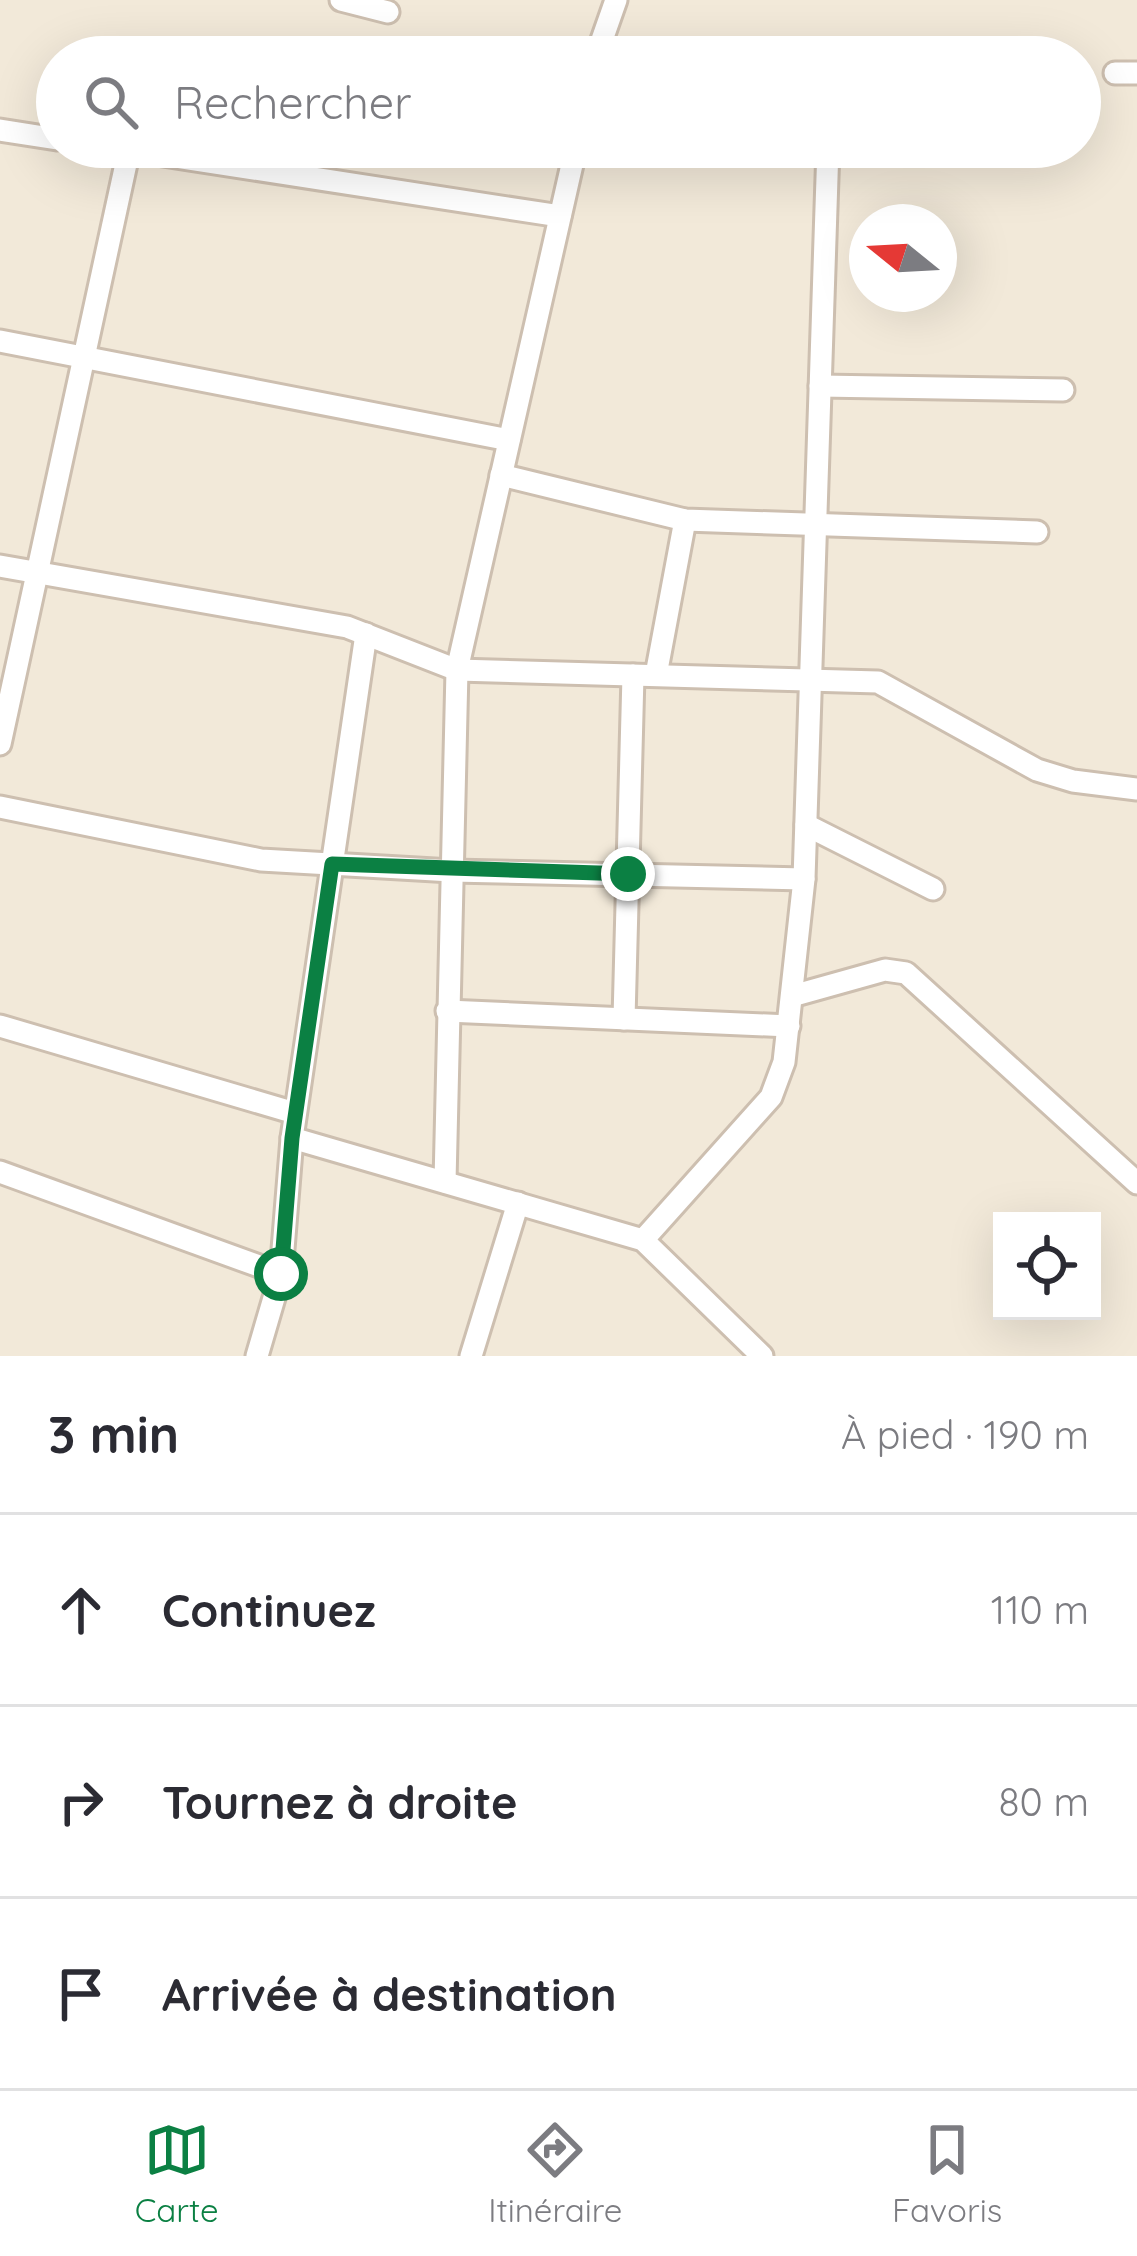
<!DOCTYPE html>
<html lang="fr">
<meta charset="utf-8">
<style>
body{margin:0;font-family:Quicksand,sans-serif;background:#f2f2f3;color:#2b2b33}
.controls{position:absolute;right:36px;bottom:36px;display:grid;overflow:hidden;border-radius:0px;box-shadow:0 12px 48px #0002}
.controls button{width:108px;height:108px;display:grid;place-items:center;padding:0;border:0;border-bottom:3px solid #e1e1e2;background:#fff;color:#2b2b33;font:60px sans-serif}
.compass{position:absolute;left:849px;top:204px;width:108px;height:108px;border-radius:50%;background:#fff;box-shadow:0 12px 48px #0002;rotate:288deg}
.stop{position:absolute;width:36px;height:36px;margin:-27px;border:9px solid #0b8043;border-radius:50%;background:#fff}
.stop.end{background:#0b8043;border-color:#fff;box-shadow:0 3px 12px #0008}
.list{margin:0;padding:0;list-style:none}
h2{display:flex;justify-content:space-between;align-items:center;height:156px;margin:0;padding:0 48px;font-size:51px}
h2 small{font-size:39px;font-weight:400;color:#7c7c81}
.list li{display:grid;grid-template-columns:78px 1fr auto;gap:36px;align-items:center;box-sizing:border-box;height:192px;padding:0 48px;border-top:3px solid #e1e1e2}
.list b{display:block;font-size:45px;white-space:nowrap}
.list em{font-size:39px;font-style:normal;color:#7c7c81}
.icon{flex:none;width:66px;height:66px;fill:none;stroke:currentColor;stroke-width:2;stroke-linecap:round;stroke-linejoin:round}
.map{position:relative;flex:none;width:1137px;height:1356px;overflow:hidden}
.search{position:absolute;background:#fff;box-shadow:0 12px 48px #0002;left:36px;right:36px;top:36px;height:132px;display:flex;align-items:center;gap:30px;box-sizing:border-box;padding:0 42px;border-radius:66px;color:#7c7c81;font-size:45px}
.sheet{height:732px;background:#fff}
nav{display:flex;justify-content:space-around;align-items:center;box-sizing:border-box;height:168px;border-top:3px solid #e1e1e2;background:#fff;font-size:33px;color:#7c7c81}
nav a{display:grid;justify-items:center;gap:6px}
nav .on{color:#0b8043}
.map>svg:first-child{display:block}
.residential{fill:#f2e9d9;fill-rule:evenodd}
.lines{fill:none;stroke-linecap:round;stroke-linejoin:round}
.minor-casing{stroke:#cdbfb0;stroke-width:27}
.minor{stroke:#fff;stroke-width:21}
.route{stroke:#0b8043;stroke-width:15}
</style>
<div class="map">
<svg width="1137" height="1356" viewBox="0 0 1137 1356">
<rect width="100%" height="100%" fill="#fbf6ea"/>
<path class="residential" d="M 0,0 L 1137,0 L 1137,1356 L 0,1356 ZM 57,57 L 1080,57 L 1080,147 L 57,147 ZM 867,222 L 939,222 L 939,294 L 867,294 ZM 1002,1221 L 1092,1221 L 1092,1311 L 1002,1311 Z"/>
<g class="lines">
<g class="minor-casing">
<g id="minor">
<path d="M 341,0 L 388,12"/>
<path d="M 596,57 L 616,0"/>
<path d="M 830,57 L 831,50"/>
<path d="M 1115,73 L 1137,73"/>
<path d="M 0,130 L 57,139"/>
<path d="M 111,147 L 560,216"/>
<path d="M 0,341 L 509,440"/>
<path d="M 820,386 L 1063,390"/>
<path d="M 501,475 L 685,520 L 1037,532"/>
<path d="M 0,566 L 347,627 L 457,670 L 878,682 L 1037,770 L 1073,781 L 1137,789"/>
<path d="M 656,675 L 685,520"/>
<path d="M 0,744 L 129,150"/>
<path d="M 0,807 L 261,860 L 452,871 L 804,879"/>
<path d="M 806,825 L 933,889"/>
<path d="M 792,996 L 885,970 L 906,973 L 1137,1183"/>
<path d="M 447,1011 L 789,1026"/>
<path d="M 624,1019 L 633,675"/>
<path d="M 0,1026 L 295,1113"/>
<path d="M 292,1138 L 643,1240 L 762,1356"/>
<path d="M 0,1172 L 281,1274"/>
<path d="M 445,1182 L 457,670 L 576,147"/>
<path d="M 643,1240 L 771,1097 L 784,1062 L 804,879 L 828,147"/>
<path d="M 257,1356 L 281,1274 L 292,1138 L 366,634"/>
<path d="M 471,1356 L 518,1203"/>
</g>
</g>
<use href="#minor" class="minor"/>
</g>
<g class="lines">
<path class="route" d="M 281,1274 L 292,1138 L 332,864 L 628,874"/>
</g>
</svg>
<div class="controls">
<button><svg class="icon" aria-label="locate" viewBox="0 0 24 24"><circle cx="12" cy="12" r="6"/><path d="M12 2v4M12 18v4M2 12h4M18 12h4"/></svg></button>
</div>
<svg class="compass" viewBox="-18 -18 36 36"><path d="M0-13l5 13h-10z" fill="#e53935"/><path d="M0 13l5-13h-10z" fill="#7c7c81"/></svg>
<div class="stop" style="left:281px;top:1274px"></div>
<div class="stop end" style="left:628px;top:874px"></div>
<div class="search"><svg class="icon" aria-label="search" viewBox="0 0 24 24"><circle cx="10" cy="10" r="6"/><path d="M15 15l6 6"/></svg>Rechercher</div>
</div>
<section class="sheet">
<h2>3 min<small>À pied · 190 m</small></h2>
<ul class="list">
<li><svg class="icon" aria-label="ahead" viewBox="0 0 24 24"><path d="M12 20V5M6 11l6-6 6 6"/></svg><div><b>Continuez</b></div><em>110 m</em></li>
<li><svg class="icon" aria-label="right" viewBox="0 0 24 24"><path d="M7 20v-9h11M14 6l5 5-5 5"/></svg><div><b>Tournez à droite</b></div><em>80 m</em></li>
<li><svg class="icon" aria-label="arrive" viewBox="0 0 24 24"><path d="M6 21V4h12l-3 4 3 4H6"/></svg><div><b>Arrivée à destination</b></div></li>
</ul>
</section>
<nav>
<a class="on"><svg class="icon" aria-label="map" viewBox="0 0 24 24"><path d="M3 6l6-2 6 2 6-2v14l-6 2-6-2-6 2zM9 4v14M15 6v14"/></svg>Carte</a>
<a><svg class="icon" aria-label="directions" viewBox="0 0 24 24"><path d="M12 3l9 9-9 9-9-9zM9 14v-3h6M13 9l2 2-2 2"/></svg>Itinéraire</a>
<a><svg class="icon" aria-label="saved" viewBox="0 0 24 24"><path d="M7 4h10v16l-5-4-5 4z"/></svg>Favoris</a>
</nav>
